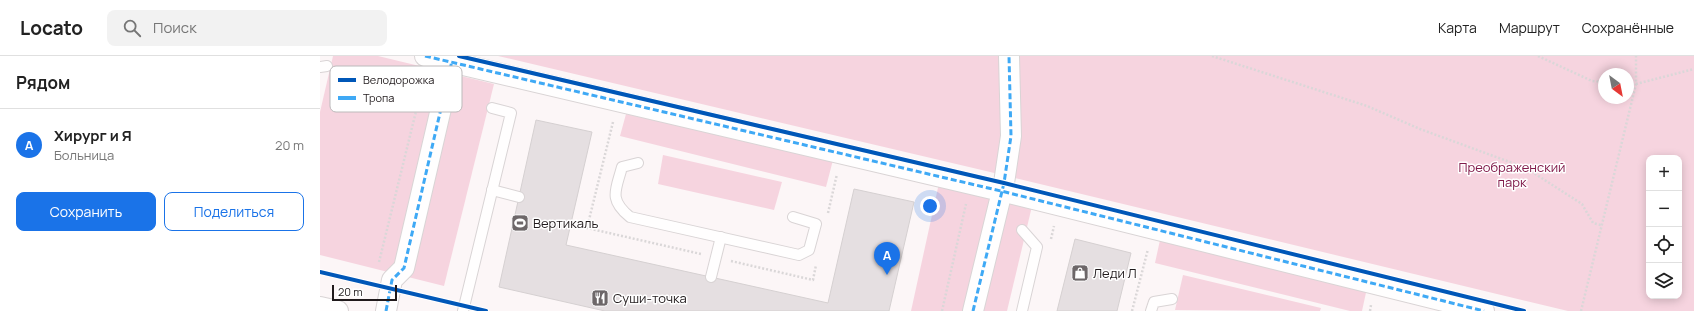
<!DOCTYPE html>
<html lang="ru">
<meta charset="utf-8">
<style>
body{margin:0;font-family:Manrope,sans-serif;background:#f2f2f2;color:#222}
.controls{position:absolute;right:12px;bottom:12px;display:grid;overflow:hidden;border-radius:8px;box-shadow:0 2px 10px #0003}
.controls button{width:36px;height:36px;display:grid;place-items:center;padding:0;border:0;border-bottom:1px solid #e0e0e0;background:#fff;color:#222;font:20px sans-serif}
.compass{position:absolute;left:1278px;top:12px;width:36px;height:36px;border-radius:50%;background:#fff;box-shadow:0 2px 10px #0003;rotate:148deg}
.scale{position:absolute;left:12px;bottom:10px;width:65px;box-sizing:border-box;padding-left:4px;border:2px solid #201a1c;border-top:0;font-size:11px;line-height:14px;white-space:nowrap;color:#201a1c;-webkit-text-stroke:3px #fff;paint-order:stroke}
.you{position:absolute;left:610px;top:150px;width:14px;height:14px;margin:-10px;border:3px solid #fff;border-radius:50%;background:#1a73e8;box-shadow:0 0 0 6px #1a73e833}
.badge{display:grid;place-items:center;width:26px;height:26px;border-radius:50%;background:#1a73e8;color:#fff;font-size:13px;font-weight:700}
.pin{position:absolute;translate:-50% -33px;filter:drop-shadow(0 1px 2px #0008)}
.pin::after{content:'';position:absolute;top:21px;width:14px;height:12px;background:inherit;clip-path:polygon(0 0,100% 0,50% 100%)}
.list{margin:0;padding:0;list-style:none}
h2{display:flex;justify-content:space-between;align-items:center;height:52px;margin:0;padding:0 16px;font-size:17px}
h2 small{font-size:13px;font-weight:400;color:#767676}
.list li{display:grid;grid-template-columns:26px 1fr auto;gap:12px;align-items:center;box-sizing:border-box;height:72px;padding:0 16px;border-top:1px solid #e0e0e0}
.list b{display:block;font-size:15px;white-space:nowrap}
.list p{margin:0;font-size:13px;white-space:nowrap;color:#767676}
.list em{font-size:13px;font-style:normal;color:#767676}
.actions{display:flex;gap:8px;padding:12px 16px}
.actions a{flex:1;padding:9px 0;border:1px solid #1a73e8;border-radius:8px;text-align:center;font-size:14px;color:#1a73e8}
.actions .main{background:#1a73e8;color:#fff}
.icon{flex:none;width:22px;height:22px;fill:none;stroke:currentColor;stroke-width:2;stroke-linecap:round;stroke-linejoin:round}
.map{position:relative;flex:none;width:1374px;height:255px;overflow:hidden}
header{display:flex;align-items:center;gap:24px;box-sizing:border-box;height:56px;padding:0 20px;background:#fff;border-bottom:1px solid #e0e0e0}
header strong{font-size:19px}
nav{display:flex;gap:22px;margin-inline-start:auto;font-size:14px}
.search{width:280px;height:36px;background:#f2f2f2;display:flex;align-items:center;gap:10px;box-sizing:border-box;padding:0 14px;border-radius:8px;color:#767676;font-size:15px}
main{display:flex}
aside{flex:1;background:#fff}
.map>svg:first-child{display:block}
.green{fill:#f6d4df;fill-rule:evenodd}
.building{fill:#e5dfe1;stroke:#d5d0d1}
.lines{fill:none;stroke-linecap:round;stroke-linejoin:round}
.lane-casing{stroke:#d9d4d5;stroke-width:12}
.street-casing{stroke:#d9d4d5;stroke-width:22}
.path{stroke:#dad7d8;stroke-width:2.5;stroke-dasharray:2 2;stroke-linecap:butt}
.lane{stroke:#fffefe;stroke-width:10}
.street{stroke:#fffefe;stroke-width:20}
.quiet{stroke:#3fa9f5;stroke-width:3;stroke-dasharray:6 3;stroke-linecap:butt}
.cycleway-casing{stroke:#fff;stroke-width:6}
.cycleway{stroke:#0057b8;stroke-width:4}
.labels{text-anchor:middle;stroke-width:3;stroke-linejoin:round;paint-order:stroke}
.park-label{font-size:13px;fill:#801a4a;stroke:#fff}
.poi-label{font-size:13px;fill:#201a1c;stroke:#fff;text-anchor:start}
.key{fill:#fff;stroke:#bcbabb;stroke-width:1}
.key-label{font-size:11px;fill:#201a1c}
</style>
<header>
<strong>Locato</strong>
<div class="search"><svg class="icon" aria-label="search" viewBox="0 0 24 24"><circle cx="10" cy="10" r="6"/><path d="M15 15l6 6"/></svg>Поиск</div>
<nav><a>Карта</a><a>Маршрут</a><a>Сохранённые</a></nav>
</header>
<main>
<aside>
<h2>Рядом<small></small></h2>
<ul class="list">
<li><span class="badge">A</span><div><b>Хирург и Я</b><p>Больница</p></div><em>20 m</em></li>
</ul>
<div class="actions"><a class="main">Сохранить</a><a>Поделиться</a></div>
</aside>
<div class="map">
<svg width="1374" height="255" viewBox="0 0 1374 255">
<rect width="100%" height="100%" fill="#fcf6f7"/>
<g class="green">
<path d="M 13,0 L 58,0 L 174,28 L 124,230 L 0,199 L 0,56 Z"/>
<path d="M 178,0 L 1374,0 L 1374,255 L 1248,255 L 666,115 ZM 1284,18 L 1308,18 L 1308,42 L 1284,42 ZM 1329,102 L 1359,102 L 1359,240 L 1329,240 Z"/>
<path d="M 306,58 L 513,104 L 506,131 L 300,80 Z"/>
<path d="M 343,99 L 462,126 L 454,154 L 338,128 Z"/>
<path d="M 619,127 L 713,146 L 687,255 L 591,255 Z"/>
<path d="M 840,184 L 1047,232 L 1042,255 L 1030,255 L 835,207 Z"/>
<path d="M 863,219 L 1001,252 L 1000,255 L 855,254 Z"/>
</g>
<g class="building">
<path d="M 216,64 L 272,76 L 246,189 L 508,247 L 534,133 L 594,146 L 569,255 L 285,255 L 179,231 Z"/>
<path d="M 755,183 L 811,197 L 797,255 L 737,255 Z"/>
</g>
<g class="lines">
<g class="lane-casing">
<g id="lane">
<path d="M 0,11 L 7,10"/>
<path d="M 318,107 L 302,111 C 296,134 288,143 310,161 L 479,199 L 489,194 L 496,168 L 473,161"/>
<path d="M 172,134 L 199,141"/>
<path d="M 702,174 L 717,191 L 702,255"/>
<path d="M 391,221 L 401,181"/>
<path d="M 143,255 L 191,57 L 172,52"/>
<path d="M 831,255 L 834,246 L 852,243"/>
</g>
</g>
<g class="street-casing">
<g id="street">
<path d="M 105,0 L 681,135 L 1164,255"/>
<path d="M 0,251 L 18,255"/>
<path d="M 66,255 L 72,224 L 84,212 L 132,5"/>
<path d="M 653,255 L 684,127 L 691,80 L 689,0"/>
</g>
</g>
<g class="path">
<path d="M 892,0 L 1047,50 L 1100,73 L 1206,112 L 1262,148 L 1273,167 L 1281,169"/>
<path d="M 1218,0 L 1272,25 L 1284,26"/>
<path d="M 1308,27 L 1316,28 L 1374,13"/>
<path d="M 293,66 L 267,172 L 381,198"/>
<path d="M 508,157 L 517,118"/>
<path d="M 731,183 L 734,170"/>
<path d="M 411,205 L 493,224 L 496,209"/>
<path d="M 59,206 L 101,35"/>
<path d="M 622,255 L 646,148"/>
<path d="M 812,255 L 828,193"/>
<path d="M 1050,255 L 1051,249"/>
<path d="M 1261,255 L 1316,28 L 1316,0"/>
</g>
<use href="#lane" class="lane"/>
<use href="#street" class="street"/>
<g class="quiet">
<path d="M 105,0 L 681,135 L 1164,255"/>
<path d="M 66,255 L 72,224 L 84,212 L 132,5"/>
<path d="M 653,255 L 684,127 L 691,80 L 689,0"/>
</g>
<g class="cycleway-casing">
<g id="cycleway">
<path d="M 139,0 L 684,127 L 1204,255"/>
<path d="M 0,216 L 166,255"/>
</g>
</g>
<use href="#cycleway" class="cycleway"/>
</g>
<defs>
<g id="stadium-square" transform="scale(0.9)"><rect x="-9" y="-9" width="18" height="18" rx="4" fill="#6d6769" stroke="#fff"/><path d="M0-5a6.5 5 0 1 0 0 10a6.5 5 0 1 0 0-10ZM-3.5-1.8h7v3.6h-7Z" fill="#fff"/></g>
<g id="shop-square" transform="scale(0.9)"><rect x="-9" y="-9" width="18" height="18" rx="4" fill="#6d6769" stroke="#fff"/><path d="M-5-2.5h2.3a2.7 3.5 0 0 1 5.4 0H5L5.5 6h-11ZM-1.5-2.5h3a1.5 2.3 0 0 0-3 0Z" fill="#fff"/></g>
<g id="restaurant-square" transform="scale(0.9)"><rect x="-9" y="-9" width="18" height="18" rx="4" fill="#6d6769" stroke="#fff"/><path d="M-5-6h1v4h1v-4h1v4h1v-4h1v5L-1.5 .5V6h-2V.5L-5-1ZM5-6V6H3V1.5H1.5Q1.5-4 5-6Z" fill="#fff"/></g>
</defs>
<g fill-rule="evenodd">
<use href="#stadium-square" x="200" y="167"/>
<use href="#shop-square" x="760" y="217"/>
<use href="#restaurant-square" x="280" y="242"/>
</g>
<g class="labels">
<g class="park-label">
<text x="1192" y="116">Преображенский<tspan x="1192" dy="15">парк</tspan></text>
</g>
<g class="poi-label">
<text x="213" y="172">Вертикаль</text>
<text x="773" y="222">Леди Л</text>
<text x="293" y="247">Суши-точка</text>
</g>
</g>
<rect x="10" y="10" width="132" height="46" rx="6" class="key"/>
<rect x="18" y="22" width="18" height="4" fill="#0057b8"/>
<rect x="18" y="40" width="18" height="4" fill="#3fa9f5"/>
<g class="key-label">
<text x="43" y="28">Велодорожка</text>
<text x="43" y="46">Тропа</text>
</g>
</svg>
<div class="controls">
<button>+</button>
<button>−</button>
<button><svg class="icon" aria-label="locate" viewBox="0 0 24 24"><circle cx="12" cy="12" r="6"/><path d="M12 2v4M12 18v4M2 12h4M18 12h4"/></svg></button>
<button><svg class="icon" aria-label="layers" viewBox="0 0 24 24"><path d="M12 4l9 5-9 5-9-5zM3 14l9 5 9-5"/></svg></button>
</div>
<svg class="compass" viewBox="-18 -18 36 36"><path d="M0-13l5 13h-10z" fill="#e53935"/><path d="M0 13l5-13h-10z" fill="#767676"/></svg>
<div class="scale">20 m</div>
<div class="you"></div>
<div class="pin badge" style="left:567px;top:219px">A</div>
</div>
</main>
